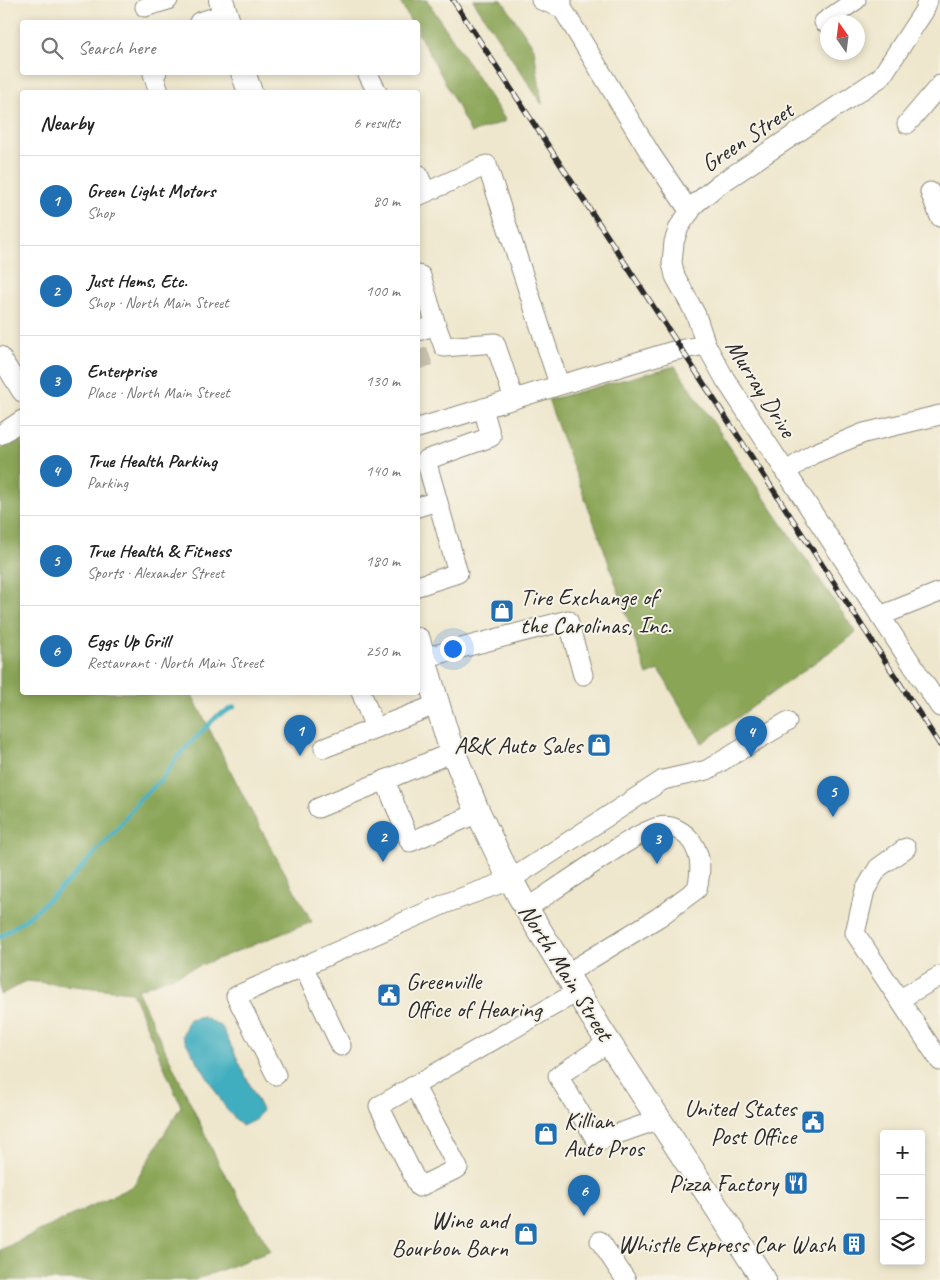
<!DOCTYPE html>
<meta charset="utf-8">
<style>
body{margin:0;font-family:Caveat,sans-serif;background:#f2f2f2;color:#222}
.controls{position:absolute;right:15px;bottom:15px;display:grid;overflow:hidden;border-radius:5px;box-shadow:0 2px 8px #0003}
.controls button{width:45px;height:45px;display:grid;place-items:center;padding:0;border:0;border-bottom:1px solid #e0e0e0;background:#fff;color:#222;font:25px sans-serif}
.compass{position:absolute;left:820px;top:15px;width:45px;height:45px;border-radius:50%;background:#fff;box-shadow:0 2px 8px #0003;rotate:346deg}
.you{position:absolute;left:452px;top:648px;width:18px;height:18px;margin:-12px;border:4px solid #fff;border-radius:50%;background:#1a73e8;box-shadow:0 0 0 8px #1a73e833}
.badge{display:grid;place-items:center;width:32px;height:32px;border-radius:50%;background:#1f6fb2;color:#fff;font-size:16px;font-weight:700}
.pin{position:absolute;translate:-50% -41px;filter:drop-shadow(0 1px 2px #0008)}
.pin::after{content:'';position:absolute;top:26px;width:18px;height:15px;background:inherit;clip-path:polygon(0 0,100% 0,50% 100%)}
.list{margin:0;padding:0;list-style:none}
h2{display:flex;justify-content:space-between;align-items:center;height:65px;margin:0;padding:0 20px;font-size:21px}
h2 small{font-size:16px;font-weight:400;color:#767676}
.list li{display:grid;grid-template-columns:32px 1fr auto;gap:15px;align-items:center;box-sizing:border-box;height:90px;padding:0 20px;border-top:1px solid #e0e0e0}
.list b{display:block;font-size:19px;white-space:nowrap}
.list p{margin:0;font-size:16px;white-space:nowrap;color:#767676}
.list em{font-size:16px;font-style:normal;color:#767676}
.icon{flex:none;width:28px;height:28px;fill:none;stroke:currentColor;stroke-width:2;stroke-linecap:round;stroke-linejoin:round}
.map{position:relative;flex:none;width:940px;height:1280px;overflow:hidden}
.search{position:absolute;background:#fff;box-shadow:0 2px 8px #0003;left:20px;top:20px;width:400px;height:55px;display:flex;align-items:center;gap:12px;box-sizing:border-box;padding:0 18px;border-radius:5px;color:#767676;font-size:19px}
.panel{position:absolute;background:#fff;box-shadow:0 2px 8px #0003;left:20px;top:90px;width:400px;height:605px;border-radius:5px}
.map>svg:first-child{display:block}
.forest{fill:#8aa557;stroke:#5a6841}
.water{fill:#41aebf;stroke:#366c75}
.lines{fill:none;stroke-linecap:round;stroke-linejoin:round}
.stream{stroke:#41aebf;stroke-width:4.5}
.minor-tunnel{stroke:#c8c1ad;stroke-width:19;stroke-dasharray:19 9;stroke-linecap:butt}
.minor-casing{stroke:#8d897c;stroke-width:21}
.major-casing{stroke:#8d897c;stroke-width:26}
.minor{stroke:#fff;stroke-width:19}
.major{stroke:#fff;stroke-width:24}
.rail-casing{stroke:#2b2b2b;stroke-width:5.5}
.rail{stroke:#f7f3e8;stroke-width:4;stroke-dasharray:11;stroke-linecap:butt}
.labels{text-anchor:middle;stroke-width:4;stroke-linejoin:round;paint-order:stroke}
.street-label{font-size:24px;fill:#2b2b2b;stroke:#f7f3e8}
.poi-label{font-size:24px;fill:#2b2b2b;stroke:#f7f3e8;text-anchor:end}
</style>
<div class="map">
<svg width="940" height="1280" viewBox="0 0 940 1280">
<rect width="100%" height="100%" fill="#f7f3e8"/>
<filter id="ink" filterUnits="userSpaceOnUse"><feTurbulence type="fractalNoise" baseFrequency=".02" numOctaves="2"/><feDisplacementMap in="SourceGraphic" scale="10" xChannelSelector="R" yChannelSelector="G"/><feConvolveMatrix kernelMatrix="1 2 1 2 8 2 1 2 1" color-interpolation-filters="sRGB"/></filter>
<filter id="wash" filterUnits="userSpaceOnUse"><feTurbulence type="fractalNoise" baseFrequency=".0096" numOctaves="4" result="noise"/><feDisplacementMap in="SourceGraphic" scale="20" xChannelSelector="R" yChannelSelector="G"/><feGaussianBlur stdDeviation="1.12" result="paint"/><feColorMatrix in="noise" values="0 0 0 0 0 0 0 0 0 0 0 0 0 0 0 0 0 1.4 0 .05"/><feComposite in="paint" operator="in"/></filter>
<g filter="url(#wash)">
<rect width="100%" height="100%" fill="#efe7cd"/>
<g class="forest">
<path d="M 399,0 L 427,0 L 506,121 L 471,133 L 443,78 L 418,33 L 418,22 L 411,22 Z"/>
<path d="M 473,0 L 502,0 L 534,48 L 542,104 Z"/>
<path d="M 675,366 L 856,633 L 702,743 L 659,670 L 647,675 L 604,549 L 548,400 Z"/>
<path d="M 22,434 L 22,692 L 191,693 L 251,811 L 312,922 L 137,990 L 220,1166 L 271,1251 L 195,1280 L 0,1280 L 0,1250 L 133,1186 L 181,1106 L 132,992 L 26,981 L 0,995 L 0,449 Z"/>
</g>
<path class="water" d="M 203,1016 L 222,1027 L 262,1110 L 255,1120 L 242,1126 L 227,1110 L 182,1036 L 189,1019 Z"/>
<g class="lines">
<path class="stream" d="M 0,937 L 31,915 L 69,881 L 118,828 L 139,800 L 162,779 L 178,756 L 217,716 L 234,707"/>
</g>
</g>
<g filter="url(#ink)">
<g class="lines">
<path class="minor-tunnel" d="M 418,360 L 430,356"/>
<g class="minor-casing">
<g id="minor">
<path d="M 541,0 L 562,8"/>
<path d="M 562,0 L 562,8 L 650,153 L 690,212"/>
<path d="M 928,0 L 924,11 L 881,77 L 717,186 L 695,204 L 679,227 L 674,242 L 672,263 L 675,276 L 696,315 L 706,345 L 725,379 L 940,707"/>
<path d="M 145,7 L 168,0"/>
<path d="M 199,22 L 225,14"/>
<path d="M 824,22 L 856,0"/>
<path d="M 157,72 L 153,74 L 159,92"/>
<path d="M 367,72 L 377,92"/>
<path d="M 907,124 L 940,85"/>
<path d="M 418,174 L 426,192"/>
<path d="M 930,192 L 940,217"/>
<path d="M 418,196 L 487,165 L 559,384"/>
<path d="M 418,275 L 421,276 L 436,325"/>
<path d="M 418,331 L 436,325 L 444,347 L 495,343 L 514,399"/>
<path d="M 0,356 L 22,392"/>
<path d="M 418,428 L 673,351 L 706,345"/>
<path d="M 0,435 L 22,420"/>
<path d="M 785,472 L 813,454 L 864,433 L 940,415"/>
<path d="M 418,507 L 437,501"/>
<path d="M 418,586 L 458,573 L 426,460 L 491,437 L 483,408"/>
<path d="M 880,616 L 940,592"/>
<path d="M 423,658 L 568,620 L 583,675"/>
<path d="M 361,692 L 375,728"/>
<path d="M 324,748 L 438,704"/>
<path d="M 385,780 L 410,842 L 478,813"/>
<path d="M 318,808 L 453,752"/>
<path d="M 906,848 L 878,868 L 865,890 L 855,933 L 940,1061"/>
<path d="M 526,909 C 557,888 587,867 619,847 C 631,840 645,830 659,827 C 672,824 685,832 692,842 C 702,857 701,872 697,889 L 659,917 L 566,974"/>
<path d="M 303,966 L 341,1046"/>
<path d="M 900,999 L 940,976"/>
<path d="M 609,1042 L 558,1076 L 597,1141 L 660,1119"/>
<path d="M 276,1075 L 236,996 L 447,903 L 510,880 L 663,780 L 707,770 L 787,722"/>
<path d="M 414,1085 L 458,1168 L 419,1187 L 379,1106 L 577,992"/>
<path d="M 600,1241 L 626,1280"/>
</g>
</g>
<g class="major-casing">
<g id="major">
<path d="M 221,0 L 228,22"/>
<path d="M 243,72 L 250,92"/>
<path d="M 418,640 L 448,739 L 476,808 L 506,871 L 529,913 L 600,1029 L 764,1280"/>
</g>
</g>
<use href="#minor" class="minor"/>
<use href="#major" class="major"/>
<g class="rail-casing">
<path id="rail" d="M 453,0 L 940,745"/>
</g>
<use href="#rail" class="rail"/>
</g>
</g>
<defs>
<g id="shop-square" transform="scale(1.25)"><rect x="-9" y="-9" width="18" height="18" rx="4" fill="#1f6fb2" stroke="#f7f3e8"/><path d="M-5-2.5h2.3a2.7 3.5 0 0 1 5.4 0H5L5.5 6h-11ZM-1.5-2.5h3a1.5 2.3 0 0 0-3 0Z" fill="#fff"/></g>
<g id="civic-square" transform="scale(1.25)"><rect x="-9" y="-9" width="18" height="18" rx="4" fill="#1f6fb2" stroke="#f7f3e8"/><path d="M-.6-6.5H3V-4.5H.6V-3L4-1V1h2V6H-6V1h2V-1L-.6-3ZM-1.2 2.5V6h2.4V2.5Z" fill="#fff"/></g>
<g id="restaurant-square" transform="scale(1.25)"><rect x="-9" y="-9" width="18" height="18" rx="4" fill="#1f6fb2" stroke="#f7f3e8"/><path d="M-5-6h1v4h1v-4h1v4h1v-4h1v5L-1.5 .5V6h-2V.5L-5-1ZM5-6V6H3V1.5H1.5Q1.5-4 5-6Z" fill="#fff"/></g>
<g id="building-square" transform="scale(1.25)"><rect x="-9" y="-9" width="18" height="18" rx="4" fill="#1f6fb2" stroke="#f7f3e8"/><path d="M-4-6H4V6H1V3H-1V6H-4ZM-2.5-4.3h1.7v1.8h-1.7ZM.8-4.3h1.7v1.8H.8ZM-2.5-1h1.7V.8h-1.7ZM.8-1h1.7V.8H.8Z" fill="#fff"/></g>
</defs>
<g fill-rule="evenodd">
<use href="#shop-square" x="502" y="611"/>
<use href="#shop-square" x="599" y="745"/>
<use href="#civic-square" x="389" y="995"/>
<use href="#civic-square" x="813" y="1122"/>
<use href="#shop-square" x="546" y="1134"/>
<use href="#restaurant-square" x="796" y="1183"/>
<use href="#shop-square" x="526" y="1234"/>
<use href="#building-square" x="854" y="1244"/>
</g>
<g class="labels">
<g class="street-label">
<text transform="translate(747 137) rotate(-34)" y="8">Green Street</text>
<text transform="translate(761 388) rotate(58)" y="8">Murray Drive</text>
<text transform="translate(566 972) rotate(58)" y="8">North Main Street</text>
</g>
<g class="poi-label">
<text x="520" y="605" text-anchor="start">Tire Exchange of<tspan x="520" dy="28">the Carolinas, Inc.</tspan></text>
<text x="582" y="753">A&amp;K Auto Sales</text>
<text x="406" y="989" text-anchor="start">Greenville<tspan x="406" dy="28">Office of Hearing</tspan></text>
<text x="796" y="1116">United States<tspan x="796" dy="28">Post Office</tspan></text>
<text x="564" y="1128" text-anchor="start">Killian<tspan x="564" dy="28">Auto Pros</tspan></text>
<text x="778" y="1191">Pizza Factory</text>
<text x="508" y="1228">Wine and<tspan x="508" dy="28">Bourbon Barn</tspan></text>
<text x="836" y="1252">Whistle Express Car Wash</text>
</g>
</g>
</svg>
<div class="controls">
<button>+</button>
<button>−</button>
<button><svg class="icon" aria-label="layers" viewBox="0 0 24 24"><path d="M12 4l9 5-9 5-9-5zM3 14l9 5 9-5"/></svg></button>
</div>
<svg class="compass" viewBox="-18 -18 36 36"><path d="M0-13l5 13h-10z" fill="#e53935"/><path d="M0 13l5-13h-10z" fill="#767676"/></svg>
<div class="you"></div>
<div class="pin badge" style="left:300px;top:756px">1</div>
<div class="pin badge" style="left:383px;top:862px">2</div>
<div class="pin badge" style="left:657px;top:864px">3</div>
<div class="pin badge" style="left:751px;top:757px">4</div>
<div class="pin badge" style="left:833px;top:817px">5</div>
<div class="pin badge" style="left:584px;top:1216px">6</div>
<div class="search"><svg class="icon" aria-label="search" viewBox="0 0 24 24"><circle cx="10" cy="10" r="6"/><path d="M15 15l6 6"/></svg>Search here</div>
<section class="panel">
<h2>Nearby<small>6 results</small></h2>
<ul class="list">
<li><span class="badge">1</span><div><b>Green Light Motors</b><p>Shop</p></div><em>80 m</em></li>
<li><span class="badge">2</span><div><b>Just Hems, Etc.</b><p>Shop · North Main Street</p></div><em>100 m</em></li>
<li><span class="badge">3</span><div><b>Enterprise</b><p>Place · North Main Street</p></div><em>130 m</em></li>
<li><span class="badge">4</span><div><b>True Health Parking</b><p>Parking</p></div><em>140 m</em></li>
<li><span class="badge">5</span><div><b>True Health &amp; Fitness</b><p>Sports · Alexander Street</p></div><em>180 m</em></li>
<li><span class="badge">6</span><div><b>Eggs Up Grill</b><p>Restaurant · North Main Street</p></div><em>250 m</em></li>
</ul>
</section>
</div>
